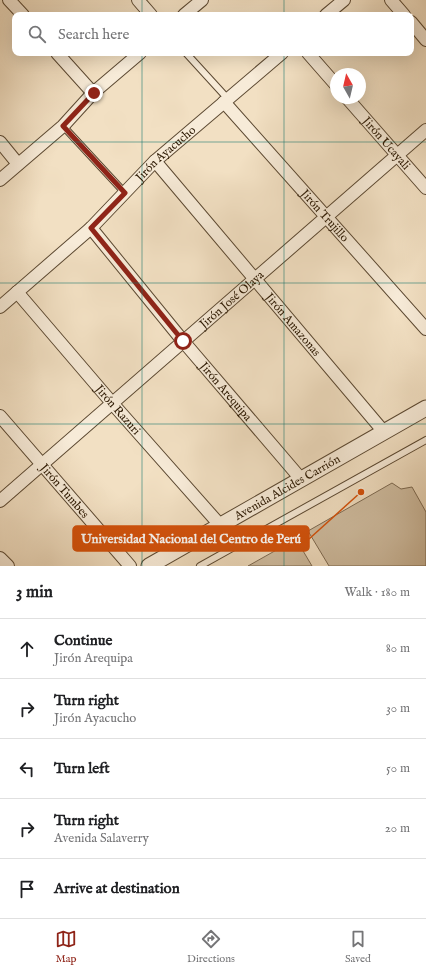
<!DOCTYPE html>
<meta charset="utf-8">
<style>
body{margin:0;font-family:"IM FELL English",serif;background:#f2f2f2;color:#202124}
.compass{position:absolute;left:330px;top:68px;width:36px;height:36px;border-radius:50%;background:#fff;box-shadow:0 4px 16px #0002;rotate:352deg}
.stop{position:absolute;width:12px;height:12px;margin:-9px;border:3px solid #8f2418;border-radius:50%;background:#fff}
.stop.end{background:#8f2418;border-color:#fff;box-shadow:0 1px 4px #0008}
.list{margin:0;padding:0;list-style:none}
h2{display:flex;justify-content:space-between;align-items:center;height:52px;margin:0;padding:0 16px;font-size:17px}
h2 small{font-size:13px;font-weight:400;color:#757577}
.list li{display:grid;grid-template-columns:26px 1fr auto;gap:12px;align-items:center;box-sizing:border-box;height:60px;padding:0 16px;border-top:1px solid #e0e0e0}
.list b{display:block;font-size:15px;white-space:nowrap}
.list p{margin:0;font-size:13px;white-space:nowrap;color:#757577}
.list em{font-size:13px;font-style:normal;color:#757577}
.icon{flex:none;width:22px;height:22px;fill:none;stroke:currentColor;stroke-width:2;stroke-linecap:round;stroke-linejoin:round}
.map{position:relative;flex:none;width:426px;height:566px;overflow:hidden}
.search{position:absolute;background:#fff;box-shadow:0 4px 16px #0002;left:12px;right:12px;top:12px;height:44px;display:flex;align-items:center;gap:10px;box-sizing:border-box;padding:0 14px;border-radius:8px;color:#757577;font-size:15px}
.sheet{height:352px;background:#fff}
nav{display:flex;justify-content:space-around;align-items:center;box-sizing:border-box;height:56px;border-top:1px solid #e0e0e0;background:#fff;font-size:11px;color:#757577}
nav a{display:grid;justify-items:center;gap:2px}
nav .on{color:#8f2418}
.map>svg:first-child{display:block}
.green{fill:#d0bea2;stroke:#7d6a52}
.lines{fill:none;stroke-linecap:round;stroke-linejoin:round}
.service-casing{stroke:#5c4932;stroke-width:8}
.minor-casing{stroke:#5c4932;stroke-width:14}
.tertiary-casing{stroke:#5c4932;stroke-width:17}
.service{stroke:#f7ebd8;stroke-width:6}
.minor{stroke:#f7ebd8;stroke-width:12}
.tertiary{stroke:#f7ebd8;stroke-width:15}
.route{stroke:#8f2418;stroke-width:5}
.grid{fill:none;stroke:#0f766e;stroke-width:1;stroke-opacity:0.55}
.labels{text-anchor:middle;stroke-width:4;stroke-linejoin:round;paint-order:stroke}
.street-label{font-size:12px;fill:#2a1701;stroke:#f7ebd8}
.leader{fill:none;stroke:#d5520b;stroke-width:1.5}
.callout-dot{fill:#d5520b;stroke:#f7ebd8;stroke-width:1.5}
.callout{fill:#d5520b;stroke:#d5520b;stroke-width:1.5}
.callout-label{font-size:13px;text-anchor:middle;font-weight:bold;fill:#fff}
</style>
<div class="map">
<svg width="426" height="566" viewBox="0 0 426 566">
<rect width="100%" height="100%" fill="#f2e0c3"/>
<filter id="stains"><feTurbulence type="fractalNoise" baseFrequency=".005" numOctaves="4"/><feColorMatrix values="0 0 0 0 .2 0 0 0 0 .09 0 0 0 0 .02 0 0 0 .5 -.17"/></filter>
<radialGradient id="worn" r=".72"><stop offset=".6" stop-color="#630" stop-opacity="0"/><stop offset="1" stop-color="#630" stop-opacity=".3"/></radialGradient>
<g class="green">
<path d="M 392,483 L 401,489 L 412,487 L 426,512 L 426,566 L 329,566 L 308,531 Z"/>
<path d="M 296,539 L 312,566 L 248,566 Z"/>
</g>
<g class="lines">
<g class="service-casing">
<g id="service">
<path d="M 186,53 L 228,99"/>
<path d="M 63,126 L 125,193"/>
<path d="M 200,566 L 426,440"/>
</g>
</g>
<g class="minor-casing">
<g id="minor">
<path d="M 9,0 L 23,15"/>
<path d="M 138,0 L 151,15"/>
<path d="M 391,0 L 404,15"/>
<path d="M 184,15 L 202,0"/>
<path d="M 326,15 L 344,0"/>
<path d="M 411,22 L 426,40"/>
<path d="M 57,53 L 93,93"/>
<path d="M 308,53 L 336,85"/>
<path id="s1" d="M 347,98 L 426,188"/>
<path id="s2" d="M 224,102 L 426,329"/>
<path d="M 0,142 L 18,164"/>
<path id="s3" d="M 155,161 L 384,432"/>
<path d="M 0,180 L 63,126 L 93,93 L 140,53"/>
<path id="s4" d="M 91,228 L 183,341 L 301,479"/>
<path id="s5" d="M 17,292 L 112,403 L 220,525"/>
<path id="s6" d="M 0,307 L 91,228 L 155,161 L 282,53"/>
<path id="s7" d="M 0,416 L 130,566"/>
<path id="s8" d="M 0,501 L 426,130"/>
<path d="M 0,558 L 8,566"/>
</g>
</g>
<g class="tertiary-casing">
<g id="tertiary">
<path id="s9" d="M 149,566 L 426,408"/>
</g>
</g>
<use href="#service" class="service"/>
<use href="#minor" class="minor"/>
<use href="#tertiary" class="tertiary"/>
</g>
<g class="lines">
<path class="route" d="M 94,93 L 63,126 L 125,193 L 91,228 L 183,341"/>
</g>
<path class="grid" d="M 142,0 L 142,15M 284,0 L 284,15M 142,53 L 142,566M 284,53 L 284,566M 0,142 L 426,142M 0,283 L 426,283M 0,424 L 426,424"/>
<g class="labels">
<g class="street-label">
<text dy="4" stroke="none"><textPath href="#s1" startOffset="60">Jirón Ucayali</textPath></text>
<text dy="4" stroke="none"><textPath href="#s6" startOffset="226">Jirón Ayacucho</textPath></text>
<text dy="4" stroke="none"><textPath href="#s2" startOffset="152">Jirón Trujillo</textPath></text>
<text dy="4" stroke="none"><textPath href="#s8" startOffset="307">Jirón José Olaya</textPath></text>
<text dy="4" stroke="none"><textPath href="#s3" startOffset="214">Jirón Amazonas</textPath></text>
<text dy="4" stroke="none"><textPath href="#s4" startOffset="212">Jirón Arequipa</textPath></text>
<text dy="4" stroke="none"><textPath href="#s5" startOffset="155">Jirón Razuri</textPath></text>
<text dy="4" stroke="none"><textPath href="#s9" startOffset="159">Avenida Alcides Carrión</textPath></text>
<text dy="4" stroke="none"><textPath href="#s7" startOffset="99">Jirón Tumbes</textPath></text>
</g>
</g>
<path class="leader" d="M361 492L309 539"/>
<circle class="callout-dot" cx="361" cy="492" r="4"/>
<rect class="callout" x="73" y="526" width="236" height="25" rx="4"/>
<g class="callout-label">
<text x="191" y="543">Universidad Nacional del Centro de Perú</text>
</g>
<rect width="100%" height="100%" filter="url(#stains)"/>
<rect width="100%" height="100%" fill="url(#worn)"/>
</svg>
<svg class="compass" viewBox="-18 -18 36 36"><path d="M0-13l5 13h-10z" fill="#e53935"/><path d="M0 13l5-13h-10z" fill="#757577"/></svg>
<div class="stop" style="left:183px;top:341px"></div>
<div class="stop end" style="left:94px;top:93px"></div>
<div class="search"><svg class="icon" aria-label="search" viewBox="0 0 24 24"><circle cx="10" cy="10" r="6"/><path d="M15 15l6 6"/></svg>Search here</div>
</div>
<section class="sheet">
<h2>3 min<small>Walk · 180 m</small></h2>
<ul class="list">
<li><svg class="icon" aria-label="ahead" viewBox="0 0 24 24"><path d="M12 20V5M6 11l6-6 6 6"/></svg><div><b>Continue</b><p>Jirón Arequipa</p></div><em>80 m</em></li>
<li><svg class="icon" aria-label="right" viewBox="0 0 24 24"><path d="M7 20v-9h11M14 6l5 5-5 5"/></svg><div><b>Turn right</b><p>Jirón Ayacucho</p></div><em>30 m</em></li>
<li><svg class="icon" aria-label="left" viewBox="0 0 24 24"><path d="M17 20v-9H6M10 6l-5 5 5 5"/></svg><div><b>Turn left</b></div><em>50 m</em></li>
<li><svg class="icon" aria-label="right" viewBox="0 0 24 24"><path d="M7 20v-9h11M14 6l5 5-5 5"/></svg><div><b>Turn right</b><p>Avenida Salaverry</p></div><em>20 m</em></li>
<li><svg class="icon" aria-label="arrive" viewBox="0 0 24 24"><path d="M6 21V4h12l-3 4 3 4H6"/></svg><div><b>Arrive at destination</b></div></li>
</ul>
</section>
<nav>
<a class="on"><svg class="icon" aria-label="map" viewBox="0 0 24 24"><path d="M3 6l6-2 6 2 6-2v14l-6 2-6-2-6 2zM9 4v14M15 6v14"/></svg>Map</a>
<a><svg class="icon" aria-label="directions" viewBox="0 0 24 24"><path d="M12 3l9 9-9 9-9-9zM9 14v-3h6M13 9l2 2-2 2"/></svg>Directions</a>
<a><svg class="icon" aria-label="saved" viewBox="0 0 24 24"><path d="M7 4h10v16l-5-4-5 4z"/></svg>Saved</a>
</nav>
